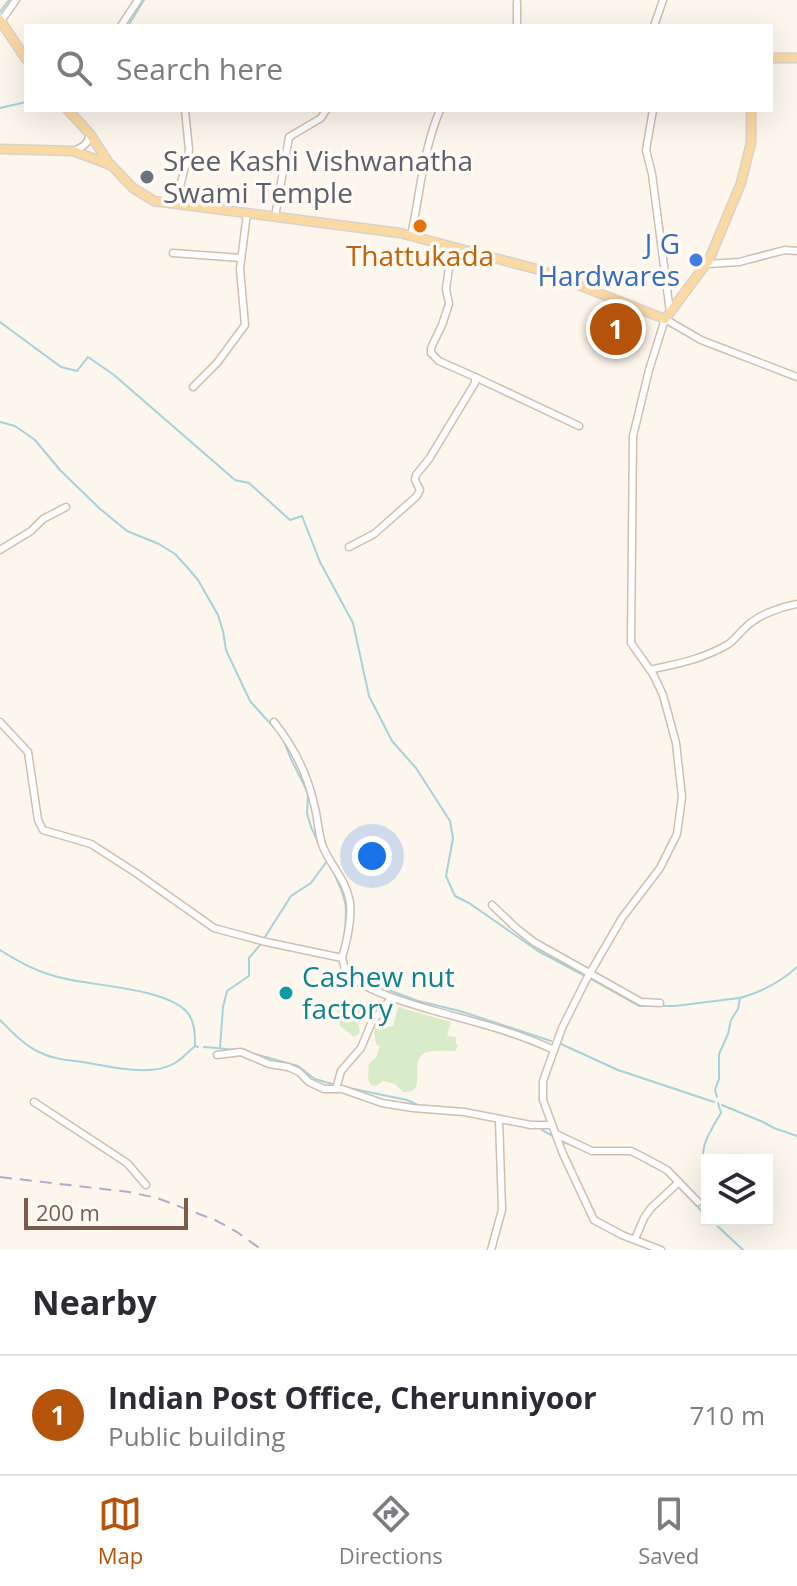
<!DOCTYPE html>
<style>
body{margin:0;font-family:"Open Sans",sans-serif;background:#f2f2f3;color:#2b2b33}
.controls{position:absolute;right:24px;bottom:24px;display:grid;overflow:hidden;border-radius:0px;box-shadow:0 8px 32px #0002}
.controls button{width:72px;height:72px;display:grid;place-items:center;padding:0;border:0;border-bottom:2px solid #e1e1e2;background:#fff;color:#2b2b33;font:40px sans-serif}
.scale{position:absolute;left:24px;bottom:20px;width:164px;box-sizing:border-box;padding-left:8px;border:4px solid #7a5c4d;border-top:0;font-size:22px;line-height:28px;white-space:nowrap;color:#7a5c4d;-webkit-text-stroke:6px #fffaf3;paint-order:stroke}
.you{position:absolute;left:372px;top:856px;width:28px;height:28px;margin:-20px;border:6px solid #fff;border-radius:50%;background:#1a73e8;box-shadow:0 0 0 12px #1a73e833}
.badge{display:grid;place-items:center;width:52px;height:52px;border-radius:50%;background:#b45309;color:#fff;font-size:26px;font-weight:700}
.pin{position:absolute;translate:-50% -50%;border:4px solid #fff;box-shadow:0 2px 8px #0006}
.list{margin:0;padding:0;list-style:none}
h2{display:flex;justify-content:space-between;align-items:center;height:104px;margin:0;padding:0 32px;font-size:34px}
h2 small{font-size:26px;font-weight:400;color:#7c7c81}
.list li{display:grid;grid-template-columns:52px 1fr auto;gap:24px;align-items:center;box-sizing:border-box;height:120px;padding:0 32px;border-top:2px solid #e1e1e2}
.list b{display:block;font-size:30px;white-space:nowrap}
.list p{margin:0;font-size:26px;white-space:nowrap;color:#7c7c81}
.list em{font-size:26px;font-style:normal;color:#7c7c81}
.icon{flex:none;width:44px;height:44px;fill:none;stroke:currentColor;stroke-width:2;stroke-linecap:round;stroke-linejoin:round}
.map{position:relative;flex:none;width:797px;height:1250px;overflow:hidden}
.search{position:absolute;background:#fff;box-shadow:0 8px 32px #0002;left:24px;right:24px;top:24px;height:88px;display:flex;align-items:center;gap:20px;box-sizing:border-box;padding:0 28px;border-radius:0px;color:#7c7c81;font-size:30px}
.sheet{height:224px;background:#fff}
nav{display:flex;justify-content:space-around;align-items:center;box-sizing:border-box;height:112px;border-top:2px solid #e1e1e2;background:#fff;font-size:22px;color:#7c7c81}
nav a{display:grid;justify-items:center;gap:4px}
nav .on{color:#b45309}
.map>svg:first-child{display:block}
.green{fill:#d8ecc9}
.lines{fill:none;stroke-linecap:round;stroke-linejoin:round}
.stream{stroke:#a5d3da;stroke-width:2}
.minor-casing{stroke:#d1beb0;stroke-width:9}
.major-casing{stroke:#dad1cd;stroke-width:11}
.minor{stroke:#fff;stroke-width:6}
.major{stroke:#fbd9a5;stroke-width:8}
.rail{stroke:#b9a8c9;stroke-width:2;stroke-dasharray:12 8;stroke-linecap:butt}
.worship-dot{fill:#6b7280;stroke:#fffaf3;stroke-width:3}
.food-dot{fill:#e8710a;stroke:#fffaf3;stroke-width:3}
.shop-dot{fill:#3f7fe0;stroke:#fffaf3;stroke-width:3}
.culture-dot{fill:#0f9aa8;stroke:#fffaf3;stroke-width:3}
.labels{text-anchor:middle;stroke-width:7;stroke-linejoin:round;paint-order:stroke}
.worship-label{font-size:28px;fill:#5b616d;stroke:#fffaf3;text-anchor:start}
.shop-label{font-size:28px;fill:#366cbe;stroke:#fffaf3;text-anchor:end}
.food-label{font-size:28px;fill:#c56008;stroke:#fffaf3}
.culture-label{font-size:28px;fill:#0d838f;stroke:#fffaf3;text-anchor:start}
</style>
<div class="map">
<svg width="797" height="1250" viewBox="0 0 797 1250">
<rect width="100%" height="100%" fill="#fdf6ec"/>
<g class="green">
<path d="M 369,1001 L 377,1004 L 378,1009 L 368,1014 L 363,1013 L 362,1018 L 357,1018 L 360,1032 L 354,1037 L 340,1026 L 336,1007 L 341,1005 L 352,1012 Z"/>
<path d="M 398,1007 L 451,1022 L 447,1036 L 456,1037 L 456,1044 L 458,1045 L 455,1051 C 447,1051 435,1050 427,1052 C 405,1060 431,1094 403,1092 L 395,1084 L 383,1081 L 376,1086 L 371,1085 L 368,1079 L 369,1064 L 376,1057 L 380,1046 L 376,1044 L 374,1032 L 375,1027 L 382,1028 L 393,1026 Z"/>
</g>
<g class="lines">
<g class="stream">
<path d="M 0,12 L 9,0"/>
<path d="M 128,26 L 144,0"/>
<path d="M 0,108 L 26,102"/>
<path d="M 0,322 L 61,367 L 77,371 L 88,357 L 114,375 L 235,480 L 249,483 L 290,520 L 302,516 L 320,562 L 353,623 L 369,696 L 392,741 L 416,768 L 450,821 L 453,838 L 446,876 L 455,896 L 469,903 L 538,951 L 585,976"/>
<path d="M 0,422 L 15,426 L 35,440 L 60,470 L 99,508 L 127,531 L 159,544 L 175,554 L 187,567 L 198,580 L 218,615 L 223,631 L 226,650 L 250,701 L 277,731"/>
<path d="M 283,739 L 291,759 L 305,787 L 308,794 L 307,813 L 311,827 L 324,855"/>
<path d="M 333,871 C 347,901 348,905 344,938"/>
<path d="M 265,937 L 291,896 L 311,883 L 327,861"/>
<path d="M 0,950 C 21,963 37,972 62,978 C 94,986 163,988 186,1011 C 195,1020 195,1035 195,1046 L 198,1047"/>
<path d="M 346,960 C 350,970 353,976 364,981 L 418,1001 L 460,1011 L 551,1041"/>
<path d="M 591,979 L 639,1006 L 675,1006 L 739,998"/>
<path d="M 0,1020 C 12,1032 24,1045 39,1052 C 54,1060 71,1060 88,1063 C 112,1067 152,1077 175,1063 C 182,1059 188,1052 194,1047"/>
<path d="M 561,1044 L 618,1070 L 714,1102"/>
<path d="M 204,1047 L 238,1050"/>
<path d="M 220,1048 L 223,1007 L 227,991 L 249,976 L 249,958 L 260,945"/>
<path d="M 244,1051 L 298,1066 L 315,1079 L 332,1084"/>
<path d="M 349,1088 L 407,1100 L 420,1106"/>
<path d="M 717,1097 L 715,1090 L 719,1079 L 719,1054 L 728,1034 L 731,1020 L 738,1009 L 740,998 C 761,992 781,982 797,967"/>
<path d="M 722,1105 L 763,1122 L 774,1128 L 797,1136"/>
<path d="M 431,1106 L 464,1109"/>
<path d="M 542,1130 L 553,1136"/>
<path d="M 561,1141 L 588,1152"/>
<path d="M 707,1179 C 697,1150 706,1138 721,1113 L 718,1103"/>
<path d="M 693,1201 L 704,1214 L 707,1208"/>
<path d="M 711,1220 L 743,1250"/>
</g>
<g class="minor-casing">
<g id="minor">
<path d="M 1,21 L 16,0"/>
<path d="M 121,26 L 138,0"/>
<path d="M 517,26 L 517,2"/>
<path d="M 654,26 L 663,0"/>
<path d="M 653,110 L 646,150 L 652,174 L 670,312"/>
<path d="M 73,151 C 82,148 88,144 90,134"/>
<path d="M 176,203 L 189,150 L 185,110"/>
<path d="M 275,217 L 289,137 L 321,118 L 326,110"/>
<path d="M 411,236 C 420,194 423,150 440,110"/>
<path d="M 173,253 L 241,258"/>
<path d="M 707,264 L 739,262 L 785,250 L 797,251"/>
<path d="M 475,377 L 579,426"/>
<path d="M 193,387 L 217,363 L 245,325 L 240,269 L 247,213"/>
<path d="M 349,547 L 374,534 L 417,496 L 420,490 L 415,480 L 416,475 L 429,459 L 475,383 L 475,377 L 439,361 L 431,353 L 431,348 L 442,325 L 449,304 L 446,289 L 452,247"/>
<path d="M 0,550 L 31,531 L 43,519 L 66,507"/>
<path d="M 650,670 C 680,663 700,660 727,645 C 735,640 739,633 746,627 C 758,615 780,607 797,604"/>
<path d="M 0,722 L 28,752 L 38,820 L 43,830 L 91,844 L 136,873 L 214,928 L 266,942 L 342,958 L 347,976 C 374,993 404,1002 435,1011 C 475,1022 516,1032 554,1050"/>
<path d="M 274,722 C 294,747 307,773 314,804 C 318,818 318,834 323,847 C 331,866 347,881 350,903 C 352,921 347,941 342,958"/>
<path d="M 492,905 L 515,927 L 534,942 L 641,1002 L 660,1003"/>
<path d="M 217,1055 L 241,1052 L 269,1064 L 288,1067 L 299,1072 L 309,1082 L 324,1089 L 342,1089 L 382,1103 L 413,1108 L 464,1112 L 531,1125 L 552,1125"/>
<path d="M 336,1089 L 341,1071 L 361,1048 L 371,1024 L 391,998"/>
<path d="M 34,1102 L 127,1163 L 146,1185"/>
<path d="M 556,1134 L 592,1151 L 631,1151 L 641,1156 L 667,1170 L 698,1202"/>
<path d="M 635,1239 L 644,1218 L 651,1208 L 679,1182"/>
<path d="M 491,1250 L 502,1210 L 499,1119"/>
<path d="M 661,1250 L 622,1235 L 594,1220 L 563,1154 L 543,1100 L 543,1081 L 562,1028 L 586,980 L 622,918 L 660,868 L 677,834 L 682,797 L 676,743 L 663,695 L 653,674 L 631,643 L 633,436 L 649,370 L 665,319 L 701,340 L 797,377"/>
</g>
</g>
<g class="major-casing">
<g id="major">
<path d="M 0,20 L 26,59"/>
<path d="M 771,58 L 797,58"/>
<path d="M 68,110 L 90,134 L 110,165"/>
<path d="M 0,149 L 73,151 L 111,165 L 133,188 L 154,201 L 400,233 L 540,270 L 665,319 L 709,260 L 741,183 L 751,143 L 751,110"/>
</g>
</g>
<use href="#minor" class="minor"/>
<use href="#major" class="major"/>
<path class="rail" d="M 0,1177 L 129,1192 L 157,1198 L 215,1220 L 237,1232 L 262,1250"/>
</g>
<circle class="worship-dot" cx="147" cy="177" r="8"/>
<circle class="food-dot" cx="420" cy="226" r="8"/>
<circle class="shop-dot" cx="696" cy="260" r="8"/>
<circle class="culture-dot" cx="286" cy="993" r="8"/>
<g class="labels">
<g class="worship-label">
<text x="163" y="171">Sree Kashi Vishwanatha<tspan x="163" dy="32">Swami Temple</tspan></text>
</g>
<g class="shop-label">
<text x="680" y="254">J G<tspan x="680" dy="32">Hardwares</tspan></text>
</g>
<g class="food-label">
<text x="420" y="266">Thattukada</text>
</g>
<g class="culture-label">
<text x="302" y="987">Cashew nut<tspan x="302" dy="32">factory</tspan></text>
</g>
</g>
</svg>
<div class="controls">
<button><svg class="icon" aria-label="layers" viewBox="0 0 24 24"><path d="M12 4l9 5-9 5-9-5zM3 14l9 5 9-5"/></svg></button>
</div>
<div class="scale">200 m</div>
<div class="you"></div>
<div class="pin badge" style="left:616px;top:329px">1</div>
<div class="search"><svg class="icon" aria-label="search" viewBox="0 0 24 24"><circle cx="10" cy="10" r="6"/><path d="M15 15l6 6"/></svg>Search here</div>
</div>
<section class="sheet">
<h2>Nearby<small></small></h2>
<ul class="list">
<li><span class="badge">1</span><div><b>Indian Post Office, Cherunniyoor</b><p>Public building</p></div><em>710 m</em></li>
</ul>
</section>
<nav>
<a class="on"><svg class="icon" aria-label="map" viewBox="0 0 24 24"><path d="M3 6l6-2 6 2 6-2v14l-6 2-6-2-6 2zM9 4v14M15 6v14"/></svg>Map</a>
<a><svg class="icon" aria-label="directions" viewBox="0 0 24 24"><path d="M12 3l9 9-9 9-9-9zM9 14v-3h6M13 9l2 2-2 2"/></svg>Directions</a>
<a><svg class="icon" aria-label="saved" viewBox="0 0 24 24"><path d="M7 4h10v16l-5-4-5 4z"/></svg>Saved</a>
</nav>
